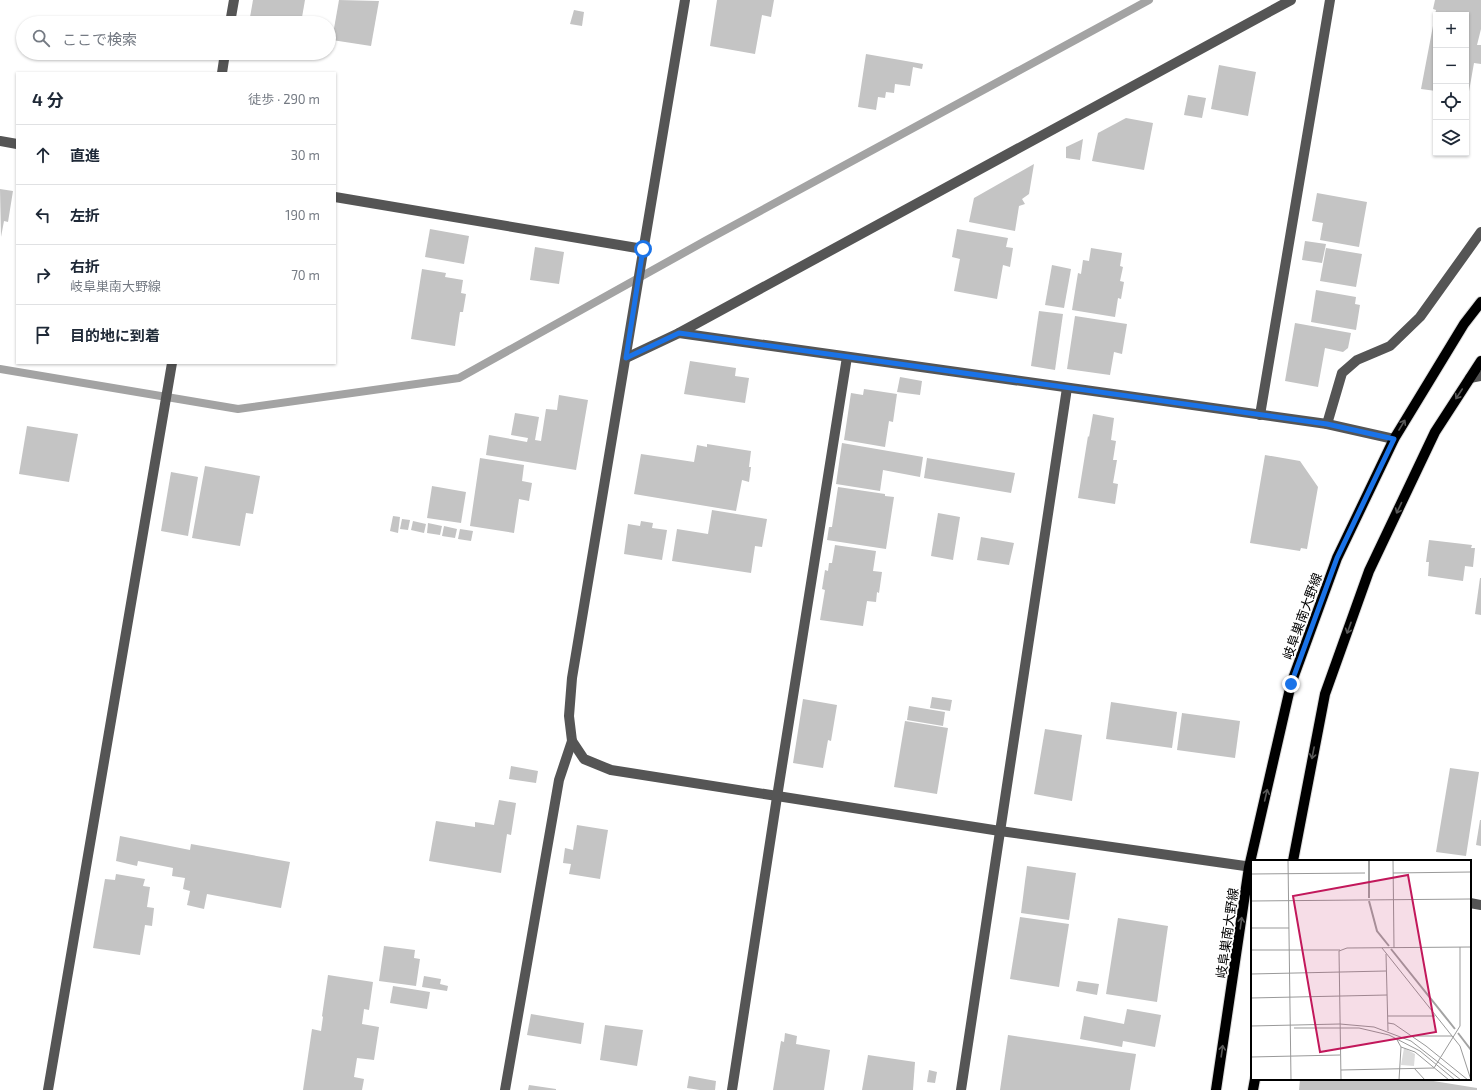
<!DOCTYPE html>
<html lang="ja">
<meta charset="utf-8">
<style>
body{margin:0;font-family:"Exo 2","Noto Sans JP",sans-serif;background:#f2f2f3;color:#1f2937}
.controls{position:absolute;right:12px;top:12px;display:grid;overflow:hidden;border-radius:0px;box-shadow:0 1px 3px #0004}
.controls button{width:36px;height:36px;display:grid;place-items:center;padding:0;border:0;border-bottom:1px solid #e0e1e3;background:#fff;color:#1f2937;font:20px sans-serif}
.stop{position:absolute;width:12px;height:12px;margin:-9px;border:3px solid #1a73e8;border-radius:50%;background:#fff}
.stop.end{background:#1a73e8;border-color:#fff;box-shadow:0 1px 4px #0008}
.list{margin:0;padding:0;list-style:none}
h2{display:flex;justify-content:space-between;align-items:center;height:52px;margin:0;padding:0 16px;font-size:17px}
h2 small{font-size:13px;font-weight:400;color:#747a83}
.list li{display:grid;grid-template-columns:26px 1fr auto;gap:12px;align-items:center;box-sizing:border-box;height:60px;padding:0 16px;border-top:1px solid #e0e1e3}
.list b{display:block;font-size:15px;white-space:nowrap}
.list p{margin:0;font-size:13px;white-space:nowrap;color:#747a83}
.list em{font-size:13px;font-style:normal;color:#747a83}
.icon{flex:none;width:22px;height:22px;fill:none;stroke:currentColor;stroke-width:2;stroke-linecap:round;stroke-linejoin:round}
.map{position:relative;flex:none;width:1481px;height:1090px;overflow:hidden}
.search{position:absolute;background:#fff;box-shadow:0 1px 3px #0004;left:16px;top:16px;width:320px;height:44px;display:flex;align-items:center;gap:10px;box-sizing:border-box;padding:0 14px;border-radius:22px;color:#747a83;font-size:15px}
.panel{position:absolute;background:#fff;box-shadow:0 1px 3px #0004;left:16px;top:72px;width:320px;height:292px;border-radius:0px}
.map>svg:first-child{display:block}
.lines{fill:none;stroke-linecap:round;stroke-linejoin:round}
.stream{stroke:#a3a3a3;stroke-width:8}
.building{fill:#c4c4c4}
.major-casing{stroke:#dbdbdb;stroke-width:12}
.minor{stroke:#555;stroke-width:10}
.major{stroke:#000;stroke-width:10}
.oneway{stroke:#595959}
.route{stroke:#1a73e8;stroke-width:5}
.labels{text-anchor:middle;stroke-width:3.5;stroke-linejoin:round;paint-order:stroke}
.street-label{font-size:13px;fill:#000;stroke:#fff}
.inset-river{fill:none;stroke:#a3a3a3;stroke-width:2}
.inset-road{fill:none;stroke:#999;stroke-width:1}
.view{fill:#c2185b;fill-opacity:0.15;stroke:#c2185b;stroke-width:2}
.inset-edge{fill:none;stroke:#000;stroke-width:2}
</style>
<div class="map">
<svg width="1481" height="1090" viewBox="0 0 1481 1090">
<rect width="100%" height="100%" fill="#fff"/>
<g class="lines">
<path class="stream" d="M 0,369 L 238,409 L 459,378 L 705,241 L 1149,0"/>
</g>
<g class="building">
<path d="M 253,0 L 305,0 L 301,23 L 249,23 Z"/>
<path d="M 339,0 L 379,1 L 371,46 L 332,40 Z"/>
<path d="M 717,0 L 774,0 L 771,17 L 762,15 L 755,54 L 710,46 Z"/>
<path d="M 1435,0 L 1481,0 L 1481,29 L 1477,45 L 1481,45 L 1481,64 L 1474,63 L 1468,97 L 1466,97 L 1466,15 L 1436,15 L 1436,91 L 1421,89 L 1436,10 L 1433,9 Z"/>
<path d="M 574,10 L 584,12 L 582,26 L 570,24 Z"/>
<path d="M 866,54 L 923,64 L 922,69 L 913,67 L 910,86 L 895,84 L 894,93 L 886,92 L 885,98 L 878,97 L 876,110 L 858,107 Z"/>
<path d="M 1219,65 L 1256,72 L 1248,116 L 1211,109 Z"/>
<path d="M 1188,95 L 1206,98 L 1202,118 L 1184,115 Z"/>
<path d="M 1126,118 L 1153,123 L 1144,170 L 1092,161 L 1098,133 Z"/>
<path d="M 1083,139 L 1080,160 L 1066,158 L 1066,147 Z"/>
<path d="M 1034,164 L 1029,194 L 1022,199 L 1025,204 L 1019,206 L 1015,231 L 969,222 L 974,198 Z"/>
<path d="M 0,189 L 13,191 L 8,222 L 4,221 L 1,237 Z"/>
<path d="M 1317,193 L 1367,202 L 1359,247 L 1320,240 L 1323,223 L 1312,221 Z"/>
<path d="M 430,229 L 469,236 L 464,264 L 425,257 Z"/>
<path d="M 957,229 L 1008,238 L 1006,247 L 1013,248 L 1010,267 L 1003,265 L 997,299 L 954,291 L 960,259 L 952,257 Z"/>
<path d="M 1305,241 L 1326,244 L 1322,263 L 1302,260 Z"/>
<path d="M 535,247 L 564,252 L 559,284 L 530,280 Z"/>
<path d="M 1091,248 L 1122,253 L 1120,266 L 1123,267 L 1120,281 L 1124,282 L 1121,299 L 1118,298 L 1115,317 L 1072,310 L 1078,273 L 1081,274 L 1083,260 L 1089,261 Z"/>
<path d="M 1326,248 L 1362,254 L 1356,287 L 1320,281 Z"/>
<path d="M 1052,265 L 1071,269 L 1064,308 L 1045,305 Z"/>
<path d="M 422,269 L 446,273 L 445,277 L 463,280 L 461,293 L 466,294 L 463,312 L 460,312 L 455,346 L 411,339 Z"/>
<path d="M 1316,290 L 1356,297 L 1355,304 L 1360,305 L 1356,330 L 1311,322 Z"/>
<path d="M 1039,311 L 1063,314 L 1055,370 L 1031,366 Z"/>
<path d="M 1075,316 L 1127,324 L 1122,354 L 1114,352 L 1110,375 L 1067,369 Z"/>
<path d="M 1295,323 L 1351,333 L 1348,348 L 1343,352 L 1325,348 L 1318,387 L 1285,381 Z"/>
<path d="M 690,361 L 736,368 L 735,376 L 749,378 L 745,403 L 684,394 Z"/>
<path d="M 900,377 L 922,381 L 920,395 L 897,392 Z"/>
<path d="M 864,389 L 897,394 L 893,422 L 889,421 L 885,447 L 844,440 L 851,393 L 863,395 Z"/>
<path d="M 559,395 L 588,400 L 576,470 L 486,455 L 489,435 L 527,442 L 528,438 L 511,435 L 515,413 L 539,417 L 535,440 L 541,441 L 546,409 L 557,410 Z"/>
<path d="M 1093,414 L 1114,418 L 1111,440 L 1116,441 L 1113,460 L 1117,460 L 1113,483 L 1118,484 L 1115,504 L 1078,498 L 1088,436 L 1089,437 Z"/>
<path d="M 27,426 L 78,434 L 69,482 L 19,474 Z"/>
<path d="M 842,443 L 923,457 L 920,477 L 883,470 L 880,491 L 836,484 Z"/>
<path d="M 707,444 L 751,451 L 749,467 L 751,467 L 749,482 L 742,480 L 736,511 L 634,494 L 641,454 L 694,462 L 697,445 L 707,447 Z"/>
<path d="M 1265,455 L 1300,461 L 1318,487 L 1307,549 L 1301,548 L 1300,551 L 1250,543 Z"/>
<path d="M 480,458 L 524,465 L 522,481 L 532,483 L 529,501 L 519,499 L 514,533 L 470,526 Z"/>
<path d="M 927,458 L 1015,473 L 1011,493 L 924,478 Z"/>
<path d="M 205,466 L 260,476 L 253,514 L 246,513 L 240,546 L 192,538 Z"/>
<path d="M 171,472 L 198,477 L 188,536 L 161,531 Z"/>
<path d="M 432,486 L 466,492 L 461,523 L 427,518 Z"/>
<path d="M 838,487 L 885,494 L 885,496 L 894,497 L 886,549 L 827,540 L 829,527 L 832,527 Z"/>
<path d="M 712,510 L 767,519 L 762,547 L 755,546 L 751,573 L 672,561 L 677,529 L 708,534 Z"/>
<path d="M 938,513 L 960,517 L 953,560 L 931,556 Z"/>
<path d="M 393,516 L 400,517 L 398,533 L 390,531 Z"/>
<path d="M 402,519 L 410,520 L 408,530 L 400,529 Z"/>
<path d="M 413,521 L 426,524 L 424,533 L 411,530 Z"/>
<path d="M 641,521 L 653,523 L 652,528 L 667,530 L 662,560 L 624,554 L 628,524 L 640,526 Z"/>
<path d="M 428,523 L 442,526 L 440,535 L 427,533 Z"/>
<path d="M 444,526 L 457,529 L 455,538 L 442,536 Z"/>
<path d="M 460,529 L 473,531 L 471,541 L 458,539 Z"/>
<path d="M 981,537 L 1014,543 L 1009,565 L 977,560 Z"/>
<path d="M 1429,540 L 1472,545 L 1471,548 L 1475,548 L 1473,567 L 1465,566 L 1463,581 L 1428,576 L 1429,562 L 1426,562 Z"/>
<path d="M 835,545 L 876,551 L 873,571 L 882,572 L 879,593 L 877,592 L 876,602 L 867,601 L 863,626 L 820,620 L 825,590 L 822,589 L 825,570 L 828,571 L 829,563 L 832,563 Z"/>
<path d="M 1480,578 L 1481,578 L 1481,615 L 1475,614 Z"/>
<path d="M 932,697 L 952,700 L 950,711 L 930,708 Z"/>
<path d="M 803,699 L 837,705 L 831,741 L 828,740 L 823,768 L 793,763 Z"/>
<path d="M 1111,702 L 1177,712 L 1172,748 L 1106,739 Z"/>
<path d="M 909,706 L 945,712 L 943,726 L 907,720 Z"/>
<path d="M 1182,713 L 1240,721 L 1235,758 L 1177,750 Z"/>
<path d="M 905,721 L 948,728 L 937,794 L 894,787 Z"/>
<path d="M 1045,729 L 1082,735 L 1072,801 L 1034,794 Z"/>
<path d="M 511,766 L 538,771 L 536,783 L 509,779 Z"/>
<path d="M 1450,768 L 1479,772 L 1466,856 L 1436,852 Z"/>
<path d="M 499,800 L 516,803 L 511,835 L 507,834 L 501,873 L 429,861 L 436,821 L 475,827 L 475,822 L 494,825 Z"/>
<path d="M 1480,820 L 1481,820 L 1481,846 L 1476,845 Z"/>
<path d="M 577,825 L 608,830 L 600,879 L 569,874 L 571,864 L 563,863 L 565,848 L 573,850 Z"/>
<path d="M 120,836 L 190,850 L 191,844 L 290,862 L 281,908 L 207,894 L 204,909 L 187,905 L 190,891 L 183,889 L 185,878 L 172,876 L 173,868 L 138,861 L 137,866 L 116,861 Z"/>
<path d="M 1027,866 L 1076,873 L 1069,920 L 1021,913 Z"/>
<path d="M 116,874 L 145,879 L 143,886 L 150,887 L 147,907 L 154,908 L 152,926 L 145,925 L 140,955 L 93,948 L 105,879 L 115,880 Z"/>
<path d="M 1020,917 L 1069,924 L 1059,987 L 1010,979 Z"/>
<path d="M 1118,918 L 1168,926 L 1157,1002 L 1106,994 Z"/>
<path d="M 384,946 L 415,950 L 414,958 L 420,959 L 416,986 L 379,981 Z"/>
<path d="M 328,975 L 373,982 L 369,1010 L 364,1009 L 362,1024 L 379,1027 L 374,1060 L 357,1058 L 354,1077 L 364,1079 L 362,1090 L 303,1090 L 312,1029 L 321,1031 L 323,1017 L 322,1016 Z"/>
<path d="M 424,976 L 441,979 L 440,984 L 448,986 L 447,991 L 422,987 Z"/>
<path d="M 1078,981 L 1099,984 L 1097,995 L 1076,991 Z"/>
<path d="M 393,986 L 430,992 L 427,1009 L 390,1003 Z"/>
<path d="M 1127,1009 L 1161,1015 L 1155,1047 L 1123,1041 L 1122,1047 L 1080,1039 L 1084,1016 L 1124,1024 Z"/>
<path d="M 531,1014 L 584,1023 L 581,1044 L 527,1035 Z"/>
<path d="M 605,1025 L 643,1030 L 637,1066 L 600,1060 Z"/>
<path d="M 785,1033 L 797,1036 L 796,1044 L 830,1050 L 824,1090 L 773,1090 L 781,1041 L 784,1042 Z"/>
<path d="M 1008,1035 L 1136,1054 L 1130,1090 L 1000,1090 Z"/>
<path d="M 868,1055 L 915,1062 L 913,1090 L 862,1090 Z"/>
<path d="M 929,1070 L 937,1072 L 935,1083 L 927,1082 Z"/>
<path d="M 689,1076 L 716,1081 L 715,1090 L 700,1090 L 687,1088 Z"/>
<path d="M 1300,1079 L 1421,1079 L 1477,1088 L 1477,1090 L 1299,1090 Z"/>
<path d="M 529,1085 L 556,1089 L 556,1090 L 528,1090 Z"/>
</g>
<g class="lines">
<g class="major-casing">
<g id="major">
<path d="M 1293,861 L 1325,694 L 1369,571 L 1435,432 L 1481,361"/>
<path d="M 1216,1090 L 1249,867 L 1291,684 L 1337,558 L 1394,439 L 1464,324 L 1481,302"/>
<path d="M 1253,1090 L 1255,1079"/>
</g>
</g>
<g class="minor">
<path d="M 685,0 L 572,678 L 569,716 L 572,741 L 584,759 L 611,770 L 1000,831 L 1252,867"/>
<path d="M 230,23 L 234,0"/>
<path d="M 222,73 L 225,53"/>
<path d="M 0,141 L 17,144"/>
<path d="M 335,197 L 643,249"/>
<path d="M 679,333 L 1327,424 L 1394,439"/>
<path d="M 626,358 L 679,333 L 1291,0"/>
<path d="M 1470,378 L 1481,376"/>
<path d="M 1260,415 L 1330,0"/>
<path d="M 1327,424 L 1342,373 L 1357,360 L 1390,346 L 1420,317 L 1481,232"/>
<path d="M 1470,903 L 1481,905"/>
<path d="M 48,1090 L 172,363"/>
<path d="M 505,1090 L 559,780 L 572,741"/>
<path d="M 732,1090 L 777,797 L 847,357"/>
<path d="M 961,1090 L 1067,388"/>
</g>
<use href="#major" class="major"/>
</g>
<defs><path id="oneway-shaft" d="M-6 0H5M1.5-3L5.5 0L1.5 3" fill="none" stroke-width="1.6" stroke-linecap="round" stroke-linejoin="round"/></defs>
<g class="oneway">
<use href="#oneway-shaft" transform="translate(1459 394) rotate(123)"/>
<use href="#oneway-shaft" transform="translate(1402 425) rotate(-59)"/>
<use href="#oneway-shaft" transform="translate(1399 508) rotate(115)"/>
<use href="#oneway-shaft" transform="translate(1349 628) rotate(110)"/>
<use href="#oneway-shaft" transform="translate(1313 753) rotate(101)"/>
<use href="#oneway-shaft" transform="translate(1266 795) rotate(-77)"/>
<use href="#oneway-shaft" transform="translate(1241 923) rotate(-82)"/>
<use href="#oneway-shaft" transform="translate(1222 1051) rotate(-82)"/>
</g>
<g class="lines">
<path class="route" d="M 643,249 L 626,358 L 679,333 L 1327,424 L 1394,439 L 1337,558 L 1291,684"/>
</g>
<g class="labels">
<g class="street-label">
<text transform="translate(1302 616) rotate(-70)" y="5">岐阜巣南大野線</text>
<text transform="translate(1227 933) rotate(-82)" y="5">岐阜巣南大野線</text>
</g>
</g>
<g transform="translate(1251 860)">
<rect width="220" height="220" fill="#fff"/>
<path d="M 153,188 L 164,194 L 163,206 L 150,205 Z" fill="#dcdcdc"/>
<path class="inset-river" d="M 118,0 L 118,38M 118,41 L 126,71 L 138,86M 140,89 L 204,169M 207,173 L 220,190"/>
<path class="inset-road" d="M 37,0 L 40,220M 142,0 L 143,88M 142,13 L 220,12M 0,14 L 114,13M 0,41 L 220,39M 0,68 L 38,68M 131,88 L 209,186 L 220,220M 0,90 L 89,90M 135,94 L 137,171M 0,114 L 135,111M 0,138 L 136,135M 137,156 L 184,156M 137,163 L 143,164 L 175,186 L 217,220M 0,166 L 89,164 L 123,167 L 160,181 L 210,220M 43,168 L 108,168 L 138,175 L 169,191 L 204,220M 161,176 L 201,176M 145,178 L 150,187 L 148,220M 150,187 L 164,192 L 198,220M 0,197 L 89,195M 163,208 L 174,220M 183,208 L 209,166 L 209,87M 90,210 L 183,208M 90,220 L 88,91 L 96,88 L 220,87"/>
<path class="view" d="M 157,15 L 185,172 L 69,192 L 42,36 Z"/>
<rect width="220" height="220" class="inset-edge"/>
</g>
</svg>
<div class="controls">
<button>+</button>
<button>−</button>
<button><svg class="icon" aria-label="locate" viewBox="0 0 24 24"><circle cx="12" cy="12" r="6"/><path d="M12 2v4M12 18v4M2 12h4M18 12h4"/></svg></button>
<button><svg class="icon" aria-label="layers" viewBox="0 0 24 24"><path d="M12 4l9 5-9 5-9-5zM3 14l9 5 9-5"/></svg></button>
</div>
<div class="stop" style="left:643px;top:249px"></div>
<div class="stop end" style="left:1291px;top:684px"></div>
<div class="search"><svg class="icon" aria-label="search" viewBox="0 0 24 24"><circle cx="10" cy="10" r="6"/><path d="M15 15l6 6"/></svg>ここで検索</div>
<section class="panel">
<h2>4 分<small>徒歩 · 290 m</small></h2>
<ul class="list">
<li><svg class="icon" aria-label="ahead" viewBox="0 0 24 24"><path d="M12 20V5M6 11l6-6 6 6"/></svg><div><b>直進</b></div><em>30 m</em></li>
<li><svg class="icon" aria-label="left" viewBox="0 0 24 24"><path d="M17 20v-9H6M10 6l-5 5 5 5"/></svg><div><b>左折</b></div><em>190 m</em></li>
<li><svg class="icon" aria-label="right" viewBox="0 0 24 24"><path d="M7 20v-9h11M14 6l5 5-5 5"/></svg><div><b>右折</b><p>岐阜巣南大野線</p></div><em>70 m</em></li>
<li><svg class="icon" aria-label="arrive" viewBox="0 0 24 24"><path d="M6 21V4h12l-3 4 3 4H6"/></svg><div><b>目的地に到着</b></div></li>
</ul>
</section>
</div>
